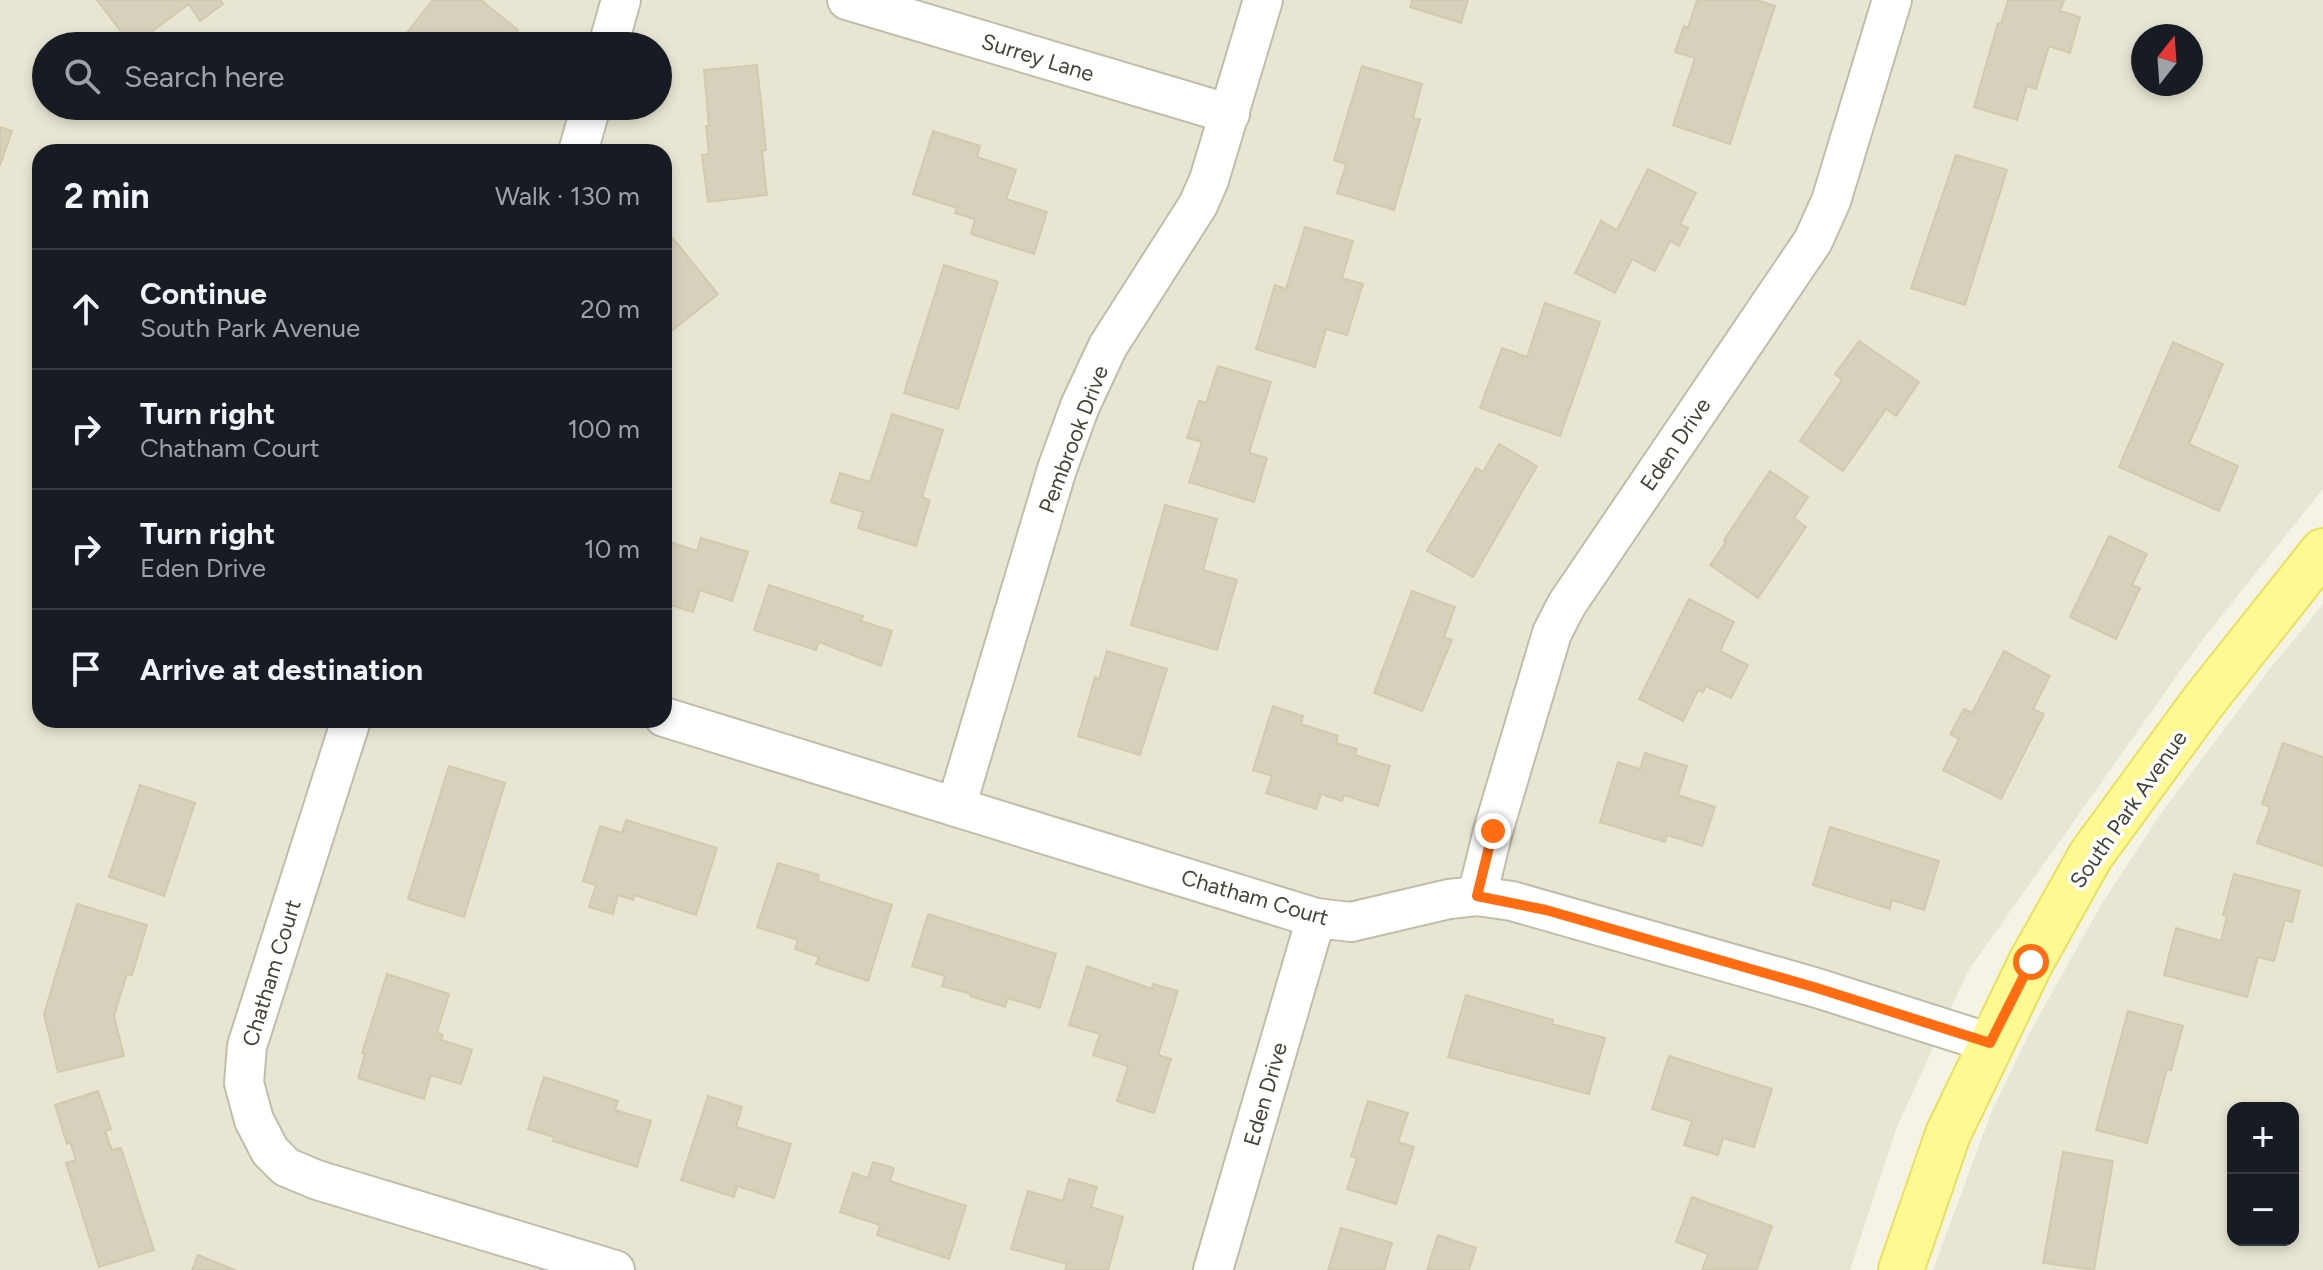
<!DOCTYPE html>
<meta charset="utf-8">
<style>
body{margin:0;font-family:Figtree,sans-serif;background:#242831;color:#f1f3f6}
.controls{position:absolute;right:24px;bottom:24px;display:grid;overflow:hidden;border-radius:16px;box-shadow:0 4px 12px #0003}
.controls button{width:72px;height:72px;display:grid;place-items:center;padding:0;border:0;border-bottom:2px solid #363941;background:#171b24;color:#f1f3f6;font:40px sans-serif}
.compass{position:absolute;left:2131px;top:24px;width:72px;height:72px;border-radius:50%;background:#171b24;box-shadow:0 4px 12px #0003;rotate:17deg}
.stop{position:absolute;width:24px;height:24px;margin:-18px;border:6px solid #ff6c11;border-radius:50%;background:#fff}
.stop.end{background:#ff6c11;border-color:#fff;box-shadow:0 2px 8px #0008}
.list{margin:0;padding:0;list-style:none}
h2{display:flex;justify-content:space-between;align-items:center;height:104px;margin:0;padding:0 32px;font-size:34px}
h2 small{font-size:26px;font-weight:400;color:#9ea1a6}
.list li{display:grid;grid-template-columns:52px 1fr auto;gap:24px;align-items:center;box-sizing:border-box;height:120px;padding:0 32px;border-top:2px solid #363941}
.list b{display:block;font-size:30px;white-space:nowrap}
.list p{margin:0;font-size:26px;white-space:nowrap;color:#9ea1a6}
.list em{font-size:26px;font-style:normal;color:#9ea1a6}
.icon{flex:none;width:44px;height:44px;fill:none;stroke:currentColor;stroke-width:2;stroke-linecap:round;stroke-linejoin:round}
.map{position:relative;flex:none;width:2323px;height:1270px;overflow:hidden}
.search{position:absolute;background:#171b24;box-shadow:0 4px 12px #0003;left:32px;top:32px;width:640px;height:88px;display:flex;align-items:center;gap:20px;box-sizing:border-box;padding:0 28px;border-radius:44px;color:#9ea1a6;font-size:30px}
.panel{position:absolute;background:#171b24;box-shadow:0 4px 12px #0003;left:32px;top:144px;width:640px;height:584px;border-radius:24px}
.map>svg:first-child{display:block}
.residential{fill:#e8e6d3;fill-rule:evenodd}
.building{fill:#d6d1bb;stroke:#d1cbad;stroke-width:2}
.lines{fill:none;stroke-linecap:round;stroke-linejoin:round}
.minor-casing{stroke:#c0bda8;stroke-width:42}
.major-casing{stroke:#e9e05e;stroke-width:48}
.minor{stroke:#fff;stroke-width:38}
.major{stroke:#fff993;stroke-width:44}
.route{stroke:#ff6c11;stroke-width:10}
.labels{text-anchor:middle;stroke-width:7;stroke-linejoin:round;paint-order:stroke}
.street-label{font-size:22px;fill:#474435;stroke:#fff}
</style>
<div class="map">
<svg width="2323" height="1270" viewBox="0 0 2323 1270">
<rect width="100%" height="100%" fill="#f4f3e6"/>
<g class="residential">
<path d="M 0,0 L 2323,0 L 2323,489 L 2200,643 L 1968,971 L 1897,1127 L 1850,1270 L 0,1270 ZM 2143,36 L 2191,36 L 2191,84 L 2143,84 ZM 46,46 L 658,46 L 658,106 L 46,106 ZM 40,152 L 664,152 L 664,720 L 40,720 Z"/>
<path d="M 2323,604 L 2323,1270 L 1933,1270 L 1991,1113 L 2030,1032 L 2101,905 L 2159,816 L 2265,675 ZM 2233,1108 L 2293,1108 L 2293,1240 L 2233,1240 Z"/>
</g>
<g class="building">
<path d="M 97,0 L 220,0 L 223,4 L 200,21 L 189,4 L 132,46 Z"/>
<path d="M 433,0 L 481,0 L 518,30 L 504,46 L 407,46 L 411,41 L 405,35 Z"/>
<path d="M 1412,0 L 1468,0 L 1461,23 L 1410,7 Z"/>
<path d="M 1697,0 L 1757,0 L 1775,6 L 1730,144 L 1673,125 L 1695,58 L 1675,52 L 1684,26 L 1688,28 Z"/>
<path d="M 2008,0 L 2064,0 L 2060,11 L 2080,17 L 2070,53 L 2049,46 L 2036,89 L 2027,86 L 2017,120 L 1974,107 L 1998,23 L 2001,24 Z"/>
<path d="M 757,65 L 766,150 L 762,151 L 767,195 L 708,202 L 702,155 L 709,154 L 706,126 L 709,126 L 704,70 Z"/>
<path d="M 1362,66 L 1422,84 L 1413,118 L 1420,119 L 1394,210 L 1337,193 L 1346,164 L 1334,160 Z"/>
<path d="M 0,127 L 12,131 L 0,166 Z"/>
<path d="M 933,131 L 980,146 L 977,157 L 1016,170 L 1006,199 L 1047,212 L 1034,254 L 971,234 L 975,219 L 955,213 L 957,208 L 913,194 Z"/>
<path d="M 1956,155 L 2007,170 L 1965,305 L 1911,288 Z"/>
<path d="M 1648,169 L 1696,193 L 1680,224 L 1688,228 L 1679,246 L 1670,241 L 1655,271 L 1632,259 L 1615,293 L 1575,273 L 1601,221 L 1617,230 Z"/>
<path d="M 1305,227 L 1353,241 L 1342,278 L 1363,284 L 1347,335 L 1326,329 L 1315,367 L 1256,349 L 1275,285 L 1286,289 Z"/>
<path d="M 671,236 L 718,294 L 664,337 L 664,241 Z"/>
<path d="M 944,265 L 998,282 L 958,409 L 904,393 Z"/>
<path d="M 1545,303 L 1600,322 L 1560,436 L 1480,408 L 1502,348 L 1527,357 Z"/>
<path d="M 1859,341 L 1919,382 L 1896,416 L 1886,409 L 1843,471 L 1800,441 L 1842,380 L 1835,374 Z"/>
<path d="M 2173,342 L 2223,364 L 2189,444 L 2238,466 L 2219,511 L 2119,467 Z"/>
<path d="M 1218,366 L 1271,382 L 1249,453 L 1267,458 L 1254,502 L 1189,482 L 1202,442 L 1187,438 L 1199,401 L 1206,403 Z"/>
<path d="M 892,414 L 943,430 L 922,497 L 930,500 L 916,546 L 858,528 L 863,512 L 831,502 L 840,473 L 870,482 Z"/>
<path d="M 1499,444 L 1537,466 L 1473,577 L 1427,551 L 1476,468 L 1483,472 Z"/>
<path d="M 1770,471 L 1808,497 L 1794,518 L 1806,527 L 1758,598 L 1710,565 L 1726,542 L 1724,540 Z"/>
<path d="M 1165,505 L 1217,519 L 1203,570 L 1237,580 L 1217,650 L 1131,625 Z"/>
<path d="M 2109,536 L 2147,554 L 2132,585 L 2140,588 L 2116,639 L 2070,617 Z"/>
<path d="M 701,538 L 748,552 L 732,601 L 700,590 L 693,612 L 664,603 L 664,540 L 697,551 Z"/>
<path d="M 769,585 L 863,616 L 861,621 L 892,631 L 881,666 L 819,642 L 816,650 L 754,630 Z"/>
<path d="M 1412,591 L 1455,607 L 1444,637 L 1452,640 L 1422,711 L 1374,693 Z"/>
<path d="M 1689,599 L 1734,622 L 1720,651 L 1748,665 L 1731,698 L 1706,686 L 1703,692 L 1698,690 L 1683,721 L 1639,699 Z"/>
<path d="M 1107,651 L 1167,669 L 1140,755 L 1078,736 L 1095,677 L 1099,679 Z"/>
<path d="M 2004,651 L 2050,676 L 2033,709 L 2044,714 L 2001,799 L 1943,770 L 1959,739 L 1950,734 L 1964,709 L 1972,713 Z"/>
<path d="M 1273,706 L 1303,716 L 1301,724 L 1338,736 L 1336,743 L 1357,749 L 1355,755 L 1390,766 L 1378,806 L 1344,795 L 1342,801 L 1321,794 L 1316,809 L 1266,793 L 1272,776 L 1253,770 Z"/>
<path d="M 2283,743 L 2323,757 L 2323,866 L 2257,843 L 2270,807 L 2262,804 Z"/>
<path d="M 1645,753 L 1687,766 L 1678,795 L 1715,807 L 1702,846 L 1667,835 L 1665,842 L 1600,822 L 1618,762 L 1640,769 Z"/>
<path d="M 449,766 L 505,783 L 464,917 L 408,899 Z"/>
<path d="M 140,785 L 195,803 L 164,896 L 109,877 Z"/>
<path d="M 626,820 L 717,848 L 696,915 L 635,895 L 633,900 L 618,895 L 613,914 L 589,907 L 596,885 L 583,881 L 600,826 L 622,833 Z"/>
<path d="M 1830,827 L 1939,861 L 1924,910 L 1892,900 L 1890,909 L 1813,885 Z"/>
<path d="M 778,863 L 819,875 L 818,881 L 892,905 L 868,981 L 816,964 L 819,957 L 795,949 L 798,940 L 757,927 Z"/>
<path d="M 2234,874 L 2300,891 L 2292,922 L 2285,920 L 2274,961 L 2258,957 L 2247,997 L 2164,975 L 2176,928 L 2221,941 L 2227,916 L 2223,915 Z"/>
<path d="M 77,904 L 147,925 L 132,975 L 127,974 L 114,1016 L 124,1056 L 58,1072 L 44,1014 Z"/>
<path d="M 928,914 L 1056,954 L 1040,1008 L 1008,998 L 1005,1007 L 970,996 L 971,994 L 942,986 L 945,976 L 912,966 Z"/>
<path d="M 1087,966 L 1152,989 L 1153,984 L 1178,991 L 1158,1055 L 1171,1059 L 1154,1113 L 1117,1101 L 1128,1066 L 1093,1055 L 1100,1034 L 1069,1025 Z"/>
<path d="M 387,974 L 449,994 L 437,1033 L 443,1035 L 441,1040 L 472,1050 L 461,1084 L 431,1075 L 424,1099 L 358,1078 L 365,1054 L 362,1053 Z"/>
<path d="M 1466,995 L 1553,1020 L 1552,1024 L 1605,1038 L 1589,1094 L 1448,1057 Z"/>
<path d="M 2128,1011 L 2183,1026 L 2171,1070 L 2167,1069 L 2147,1143 L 2096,1130 Z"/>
<path d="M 1669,1056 L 1772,1089 L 1754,1147 L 1723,1138 L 1718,1155 L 1684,1145 L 1692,1121 L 1652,1109 Z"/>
<path d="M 544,1077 L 618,1101 L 615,1110 L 651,1121 L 637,1167 L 553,1141 L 554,1137 L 528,1129 Z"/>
<path d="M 98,1091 L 111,1129 L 105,1131 L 112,1150 L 121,1148 L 154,1250 L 99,1267 L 66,1163 L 76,1160 L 70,1142 L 67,1144 L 55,1105 Z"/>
<path d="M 708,1096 L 742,1107 L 736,1127 L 791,1144 L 774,1198 L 737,1186 L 734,1197 L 681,1180 Z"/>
<path d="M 1368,1101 L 1408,1113 L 1398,1142 L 1414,1147 L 1396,1204 L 1347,1189 L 1357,1158 L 1351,1156 Z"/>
<path d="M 2063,1152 L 2113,1161 L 2094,1270 L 2043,1263 Z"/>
<path d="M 873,1162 L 894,1168 L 890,1181 L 966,1206 L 949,1259 L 877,1235 L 880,1225 L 840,1212 L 853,1173 L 868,1178 Z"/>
<path d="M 1069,1179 L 1097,1187 L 1091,1207 L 1123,1217 L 1108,1270 L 1065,1270 L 1067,1264 L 1011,1249 L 1028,1191 L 1063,1201 Z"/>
<path d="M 1692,1197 L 1772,1226 L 1757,1269 L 1702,1270 L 1708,1254 L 1676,1242 Z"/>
<path d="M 1341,1228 L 1392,1243 L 1384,1270 L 1328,1270 Z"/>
<path d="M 1438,1235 L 1476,1248 L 1469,1270 L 1427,1270 Z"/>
<path d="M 198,1255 L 235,1270 L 192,1270 Z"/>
</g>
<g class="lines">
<g class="minor-casing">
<g id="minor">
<path d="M 847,0 L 1230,114"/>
<path d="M 608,46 L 621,0"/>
<path d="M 578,152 L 591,106"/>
<path d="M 664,717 L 1316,918 L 1351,922 L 1449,899 L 1477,896 L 1512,901 L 1817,988 L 1990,1043"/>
<path d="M 351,720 L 247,1046 L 244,1083 L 254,1120 L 270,1151 L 286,1167 L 317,1180 L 615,1270"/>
<path d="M 956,807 L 1057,469 L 1080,406 L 1108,346 L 1198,205 L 1209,180 L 1263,0"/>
<path d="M 1477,896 L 1493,831 L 1552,633 L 1567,604 L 1813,241 L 1831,201 L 1892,0"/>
<path d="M 1213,1270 L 1316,918"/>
</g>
</g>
<g class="major-casing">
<path id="major" d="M 1901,1270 L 1948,1134 L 2031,962 L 2091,855 L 2203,702 L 2323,551"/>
</g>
<use href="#minor" class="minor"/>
<use href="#major" class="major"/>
</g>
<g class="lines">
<path class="route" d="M 1493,831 L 1477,896 L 1546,910 L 1817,988 L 1990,1043 L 2031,962"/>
</g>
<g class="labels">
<g class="street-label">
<text transform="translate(1038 57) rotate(17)" y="8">Surrey Lane</text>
<text transform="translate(1073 439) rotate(-69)" y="8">Pembrook Drive</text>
<text transform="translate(1675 444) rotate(-56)" y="8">Eden Drive</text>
<text transform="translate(2128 809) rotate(-55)" y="8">South Park Avenue</text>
<text transform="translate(1255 897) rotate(16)" y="8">Chatham Court</text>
<text transform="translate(271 973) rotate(-73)" y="8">Chatham Court</text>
<text transform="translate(1265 1094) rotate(-74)" y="8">Eden Drive</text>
</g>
</g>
</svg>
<div class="controls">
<button>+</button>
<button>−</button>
</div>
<svg class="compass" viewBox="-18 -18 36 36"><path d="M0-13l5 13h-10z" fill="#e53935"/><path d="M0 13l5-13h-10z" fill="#9ea1a6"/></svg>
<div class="stop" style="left:2031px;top:962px"></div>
<div class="stop end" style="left:1493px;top:831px"></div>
<div class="search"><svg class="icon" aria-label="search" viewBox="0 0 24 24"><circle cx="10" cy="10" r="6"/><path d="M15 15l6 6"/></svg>Search here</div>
<section class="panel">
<h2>2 min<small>Walk · 130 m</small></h2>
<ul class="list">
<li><svg class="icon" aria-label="ahead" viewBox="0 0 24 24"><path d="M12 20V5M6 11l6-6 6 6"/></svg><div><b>Continue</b><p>South Park Avenue</p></div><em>20 m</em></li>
<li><svg class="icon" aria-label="right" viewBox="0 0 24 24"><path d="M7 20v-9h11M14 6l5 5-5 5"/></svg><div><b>Turn right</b><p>Chatham Court</p></div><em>100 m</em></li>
<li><svg class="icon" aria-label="right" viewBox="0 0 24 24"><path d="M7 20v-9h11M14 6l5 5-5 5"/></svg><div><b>Turn right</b><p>Eden Drive</p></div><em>10 m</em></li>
<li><svg class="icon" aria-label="arrive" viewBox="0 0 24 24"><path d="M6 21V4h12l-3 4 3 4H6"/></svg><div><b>Arrive at destination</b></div></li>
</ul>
</section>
</div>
